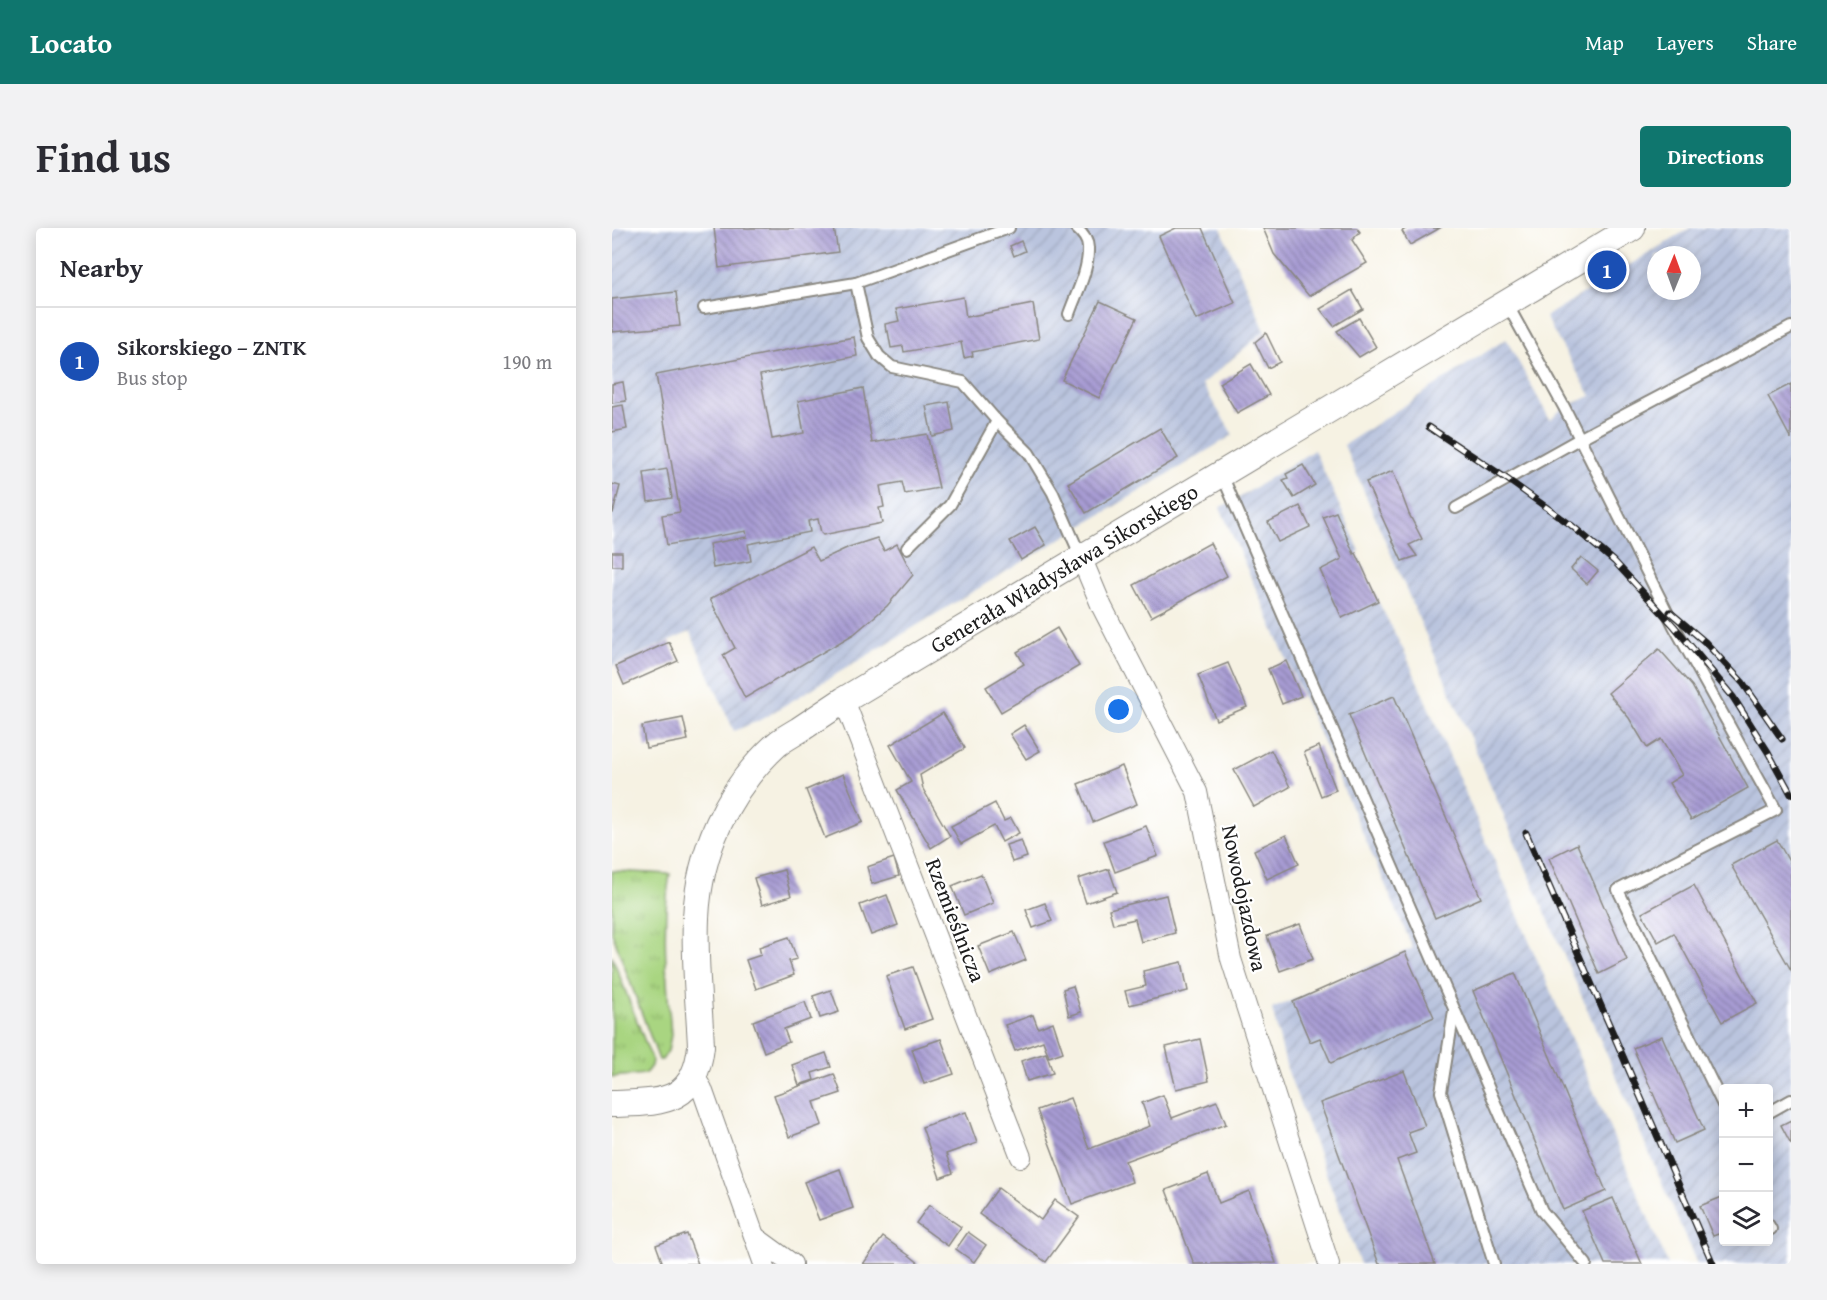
<!DOCTYPE html>
<meta charset="utf-8">
<style>
body{margin:0;font-family:"Gentium Book Plus",serif;background:#f2f2f3;color:#2b2b33}
.controls{position:absolute;right:18px;bottom:18px;display:grid;overflow:hidden;border-radius:6px;box-shadow:0 3px 15px #0003}
.controls button{width:54px;height:54px;display:grid;place-items:center;padding:0;border:0;border-bottom:2px solid #e1e1e2;background:#fff;color:#2b2b33;font:30px sans-serif}
.compass{position:absolute;left:1035px;top:18px;width:54px;height:54px;border-radius:50%;background:#fff;box-shadow:0 3px 15px #0003;rotate:1deg}
.you{position:absolute;left:507px;top:482px;width:21px;height:21px;margin:-15px;border:4px solid #fff;border-radius:50%;background:#1a73e8;box-shadow:0 0 0 9px #1a73e833}
.badge{display:grid;place-items:center;width:39px;height:39px;border-radius:50%;background:#0f766e;color:#fff;font-size:20px;font-weight:700}
.pin{position:absolute;translate:-50% -50%;border:3px solid #fff;box-shadow:0 2px 6px #0006}
.list{margin:0;padding:0;list-style:none}
h2{display:flex;justify-content:space-between;align-items:center;height:78px;margin:0;padding:0 24px;font-size:26px}
h2 small{font-size:20px;font-weight:400;color:#7c7c81}
.list li{display:grid;grid-template-columns:39px 1fr auto;gap:18px;align-items:center;box-sizing:border-box;height:108px;padding:0 24px;border-top:2px solid #e1e1e2}
.list b{display:block;font-size:22px;white-space:nowrap}
.list p{margin:0;font-size:20px;white-space:nowrap;color:#7c7c81}
.list em{font-size:20px;font-style:normal;color:#7c7c81}
.icon{flex:none;width:33px;height:33px;fill:none;stroke:currentColor;stroke-width:2;stroke-linecap:round;stroke-linejoin:round}
.map{position:relative;flex:none;width:1179px;height:1036px;overflow:hidden;border-radius:6px}
header{display:flex;align-items:center;gap:36px;box-sizing:border-box;height:84px;padding:0 30px;background:#0f766e;color:#fff}
header strong{font-size:28px}
nav{display:flex;gap:33px;margin-inline-start:auto;font-size:21px}
.intro{display:flex;align-items:center;justify-content:space-between;box-sizing:border-box;height:144px;padding:0 36px}
h1{margin:0;font-size:42px}
.button{padding:15px 27px;border-radius:6px;background:#0f766e;color:#fff;font-size:21px;font-weight:700}
main{display:flex;gap:36px;padding:0 36px}
aside{flex:1;background:#fff;border-radius:6px;box-shadow:0 3px 15px #0003}
.map>svg:first-child{display:block}
.industrial{fill:url(#industrial-furrows);fill-rule:evenodd}
.park{fill:url(#park-tufts);stroke:#62784e;stroke-width:1.5}
.building{fill:url(#building-back-hatch)}
.lines{fill:none;stroke-linecap:round;stroke-linejoin:round}
.service-casing{stroke:#898780;stroke-width:14}
.minor-casing{stroke:#898780;stroke-width:22}
.tertiary-casing{stroke:#898780;stroke-width:28}
.service{stroke:#fff;stroke-width:10}
.minor{stroke:#fff;stroke-width:20}
.tertiary{stroke:#fff;stroke-width:26}
.rail-casing{stroke:#1c1c1c;stroke-width:7}
.rail{stroke:#fff;stroke-width:4.5;stroke-dasharray:14;stroke-linecap:butt}
.labels{text-anchor:middle;stroke-width:4.5;stroke-linejoin:round;paint-order:stroke}
.street-label{font-size:22px;fill:#1c1c1c;stroke:#fff}
</style>
<header>
<strong>Locato</strong>
<nav><a>Map</a><a>Layers</a><a>Share</a></nav>
</header>
<div class="intro"><h1>Find us</h1><a class="button">Directions</a></div>
<main>
<aside>
<h2>Nearby<small></small></h2>
<ul class="list">
<li><span class="badge" style="background:#1a4fb4">1</span><div><b>Sikorskiego – ZNTK</b><p>Bus stop</p></div><em>190 m</em></li>
</ul>
</aside>
<div class="map">
<svg width="1179" height="1036" viewBox="0 0 1179 1036">
<defs>
<pattern id="industrial-furrows" width="10" height="10" patternUnits="userSpaceOnUse" patternTransform="scale(1.5)"><rect width="10" height="10" fill="#bac4de"/><path d="M-1 1l2-2M0 10L10 0M9 11l2-2" fill="none" stroke="#9fa8be"/></pattern>
<pattern id="park-tufts" width="24" height="20" patternUnits="userSpaceOnUse" patternTransform="scale(1.5)"><rect width="24" height="20" fill="#a9d581"/><path d="M3 7l-1-3M5 7V3M7 7l1-3M15 17l-1-3M17 17v-4M19 17l1-3" fill="none" stroke="#91b66f"/></pattern>
<pattern id="building-back-hatch" width="6" height="6" patternUnits="userSpaceOnUse" patternTransform="scale(1.5)"><rect width="6" height="6" fill="#a79bd3"/><path d="M-1 5l2 2M0 0l6 6M5-1l2 2" fill="none" stroke="#877eaa"/></pattern>
</defs>
<rect width="100%" height="100%" fill="#fff"/>
<filter id="ink" filterUnits="userSpaceOnUse"><feTurbulence type="fractalNoise" baseFrequency=".0167" numOctaves="2"/><feDisplacementMap in="SourceGraphic" scale="12" xChannelSelector="R" yChannelSelector="G"/><feConvolveMatrix kernelMatrix="1 2 1 2 8 2 1 2 1" color-interpolation-filters="sRGB"/></filter>
<filter id="wash" filterUnits="userSpaceOnUse"><feTurbulence type="fractalNoise" baseFrequency=".008" numOctaves="4" result="noise"/><feDisplacementMap in="SourceGraphic" scale="24" xChannelSelector="R" yChannelSelector="G"/><feGaussianBlur stdDeviation="1.35" result="paint"/><feColorMatrix in="noise" values="0 0 0 0 0 0 0 0 0 0 0 0 0 0 0 0 0 1.4 0 .05"/><feComposite in="paint" operator="in"/></filter>
<g filter="url(#wash)">
<rect width="100%" height="100%" fill="#f6f2e3"/>
<g class="industrial">
<path d="M 0,0 L 609,0 L 653,103 L 590,156 L 621,207 L 148,492 L 122,503 L 78,404 L 0,438 Z"/>
<path d="M 1078,0 L 1179,0 L 1179,1036 L 1085,1036 L 732,217 L 894,111 L 938,192 L 952,179 L 979,168 L 933,89 ZM 1044,27 L 1080,27 L 1080,63 L 1044,63 ZM 1112,860 L 1156,860 L 1156,1014 L 1112,1014 Z"/>
<path d="M 702,222 L 748,323 L 745,325 L 766,373 L 794,427 L 1056,1036 L 748,1036 L 675,841 L 660,781 L 801,720 L 608,279 L 622,273 Z"/>
</g>
<g class="park">
<path d="M 0,643 L 58,646 C 49,700 55,753 59,807 L 56,823 L 50,832 L 47,832 L 0,705 Z"/>
<path d="M 0,728 L 40,832 L 39,838 L 33,846 L 0,849 Z"/>
</g>
<g id="blocks">
<g class="building">
<path d="M 102,0 L 222,0 L 226,24 L 107,40 Z"/>
<path d="M 564,0 L 590,0 L 623,75 L 584,92 L 547,8 Z"/>
<path d="M 651,0 L 745,0 L 748,4 L 740,12 L 755,35 L 697,68 L 662,26 Z"/>
<path d="M 795,0 L 828,0 L 798,17 L 790,3 Z"/>
<path d="M 409,13 L 413,23 L 402,28 L 398,18 Z"/>
<path d="M 740,62 L 751,81 L 722,98 L 708,81 Z"/>
<path d="M 64,64 L 68,98 L 0,104 L 0,71 Z"/>
<path d="M 351,69 L 354,89 L 421,76 L 427,111 L 360,124 L 361,128 L 352,130 L 349,114 L 292,124 L 291,118 L 279,120 L 276,103 L 274,104 L 273,96 L 287,93 L 284,81 Z"/>
<path d="M 488,73 L 525,90 L 487,170 L 450,152 Z"/>
<path d="M 747,90 L 764,119 L 747,129 L 725,103 Z"/>
<path d="M 654,105 L 668,134 L 656,140 L 643,114 Z"/>
<path d="M 242,109 L 245,128 L 148,147 L 160,211 L 192,205 L 186,173 L 251,160 L 260,215 L 315,206 L 327,260 L 293,266 L 290,254 L 268,258 L 272,279 L 267,280 L 270,295 L 211,307 L 209,305 L 206,291 L 196,293 L 198,304 L 136,316 L 139,333 L 101,340 L 97,316 L 135,309 L 134,303 L 55,317 L 50,287 L 68,284 L 44,147 Z"/>
<path d="M 639,136 L 657,167 L 625,185 L 607,155 Z"/>
<path d="M 11,154 L 14,173 L 0,175 L 0,156 Z"/>
<path d="M 1179,156 L 1179,211 L 1156,168 Z"/>
<path d="M 337,174 L 342,203 L 320,208 L 314,178 Z"/>
<path d="M 11,177 L 15,201 L 0,204 L 0,179 Z"/>
<path d="M 548,200 L 566,230 L 474,285 L 456,255 Z"/>
<path d="M 691,237 L 703,257 L 682,270 L 671,252 L 676,250 L 674,246 Z"/>
<path d="M 55,241 L 60,270 L 36,274 L 32,245 Z"/>
<path d="M 781,243 L 797,286 L 810,311 L 797,317 L 805,328 L 790,333 L 754,254 Z"/>
<path d="M 0,256 L 8,258 L 1,285 L 0,285 Z"/>
<path d="M 688,278 L 698,299 L 666,314 L 656,294 Z"/>
<path d="M 724,284 L 742,326 L 744,325 L 766,373 L 730,390 L 708,342 L 730,331 L 711,289 Z"/>
<path d="M 423,299 L 434,317 L 409,332 L 398,313 Z"/>
<path d="M 265,310 L 272,323 L 285,316 L 301,347 L 275,378 L 242,406 L 133,470 L 111,427 L 123,420 L 98,371 L 199,319 L 207,333 L 237,319 Z"/>
<path d="M 598,315 L 615,348 L 539,389 L 522,357 Z"/>
<rect x="0" y="324" width="10" height="14"/>
<path d="M 969,329 L 986,343 L 975,356 L 959,341 Z"/>
<path d="M 445,400 L 467,438 L 389,484 L 374,459 L 412,436 L 405,424 Z"/>
<path d="M 57,414 L 66,433 L 12,457 L 4,438 Z"/>
<path d="M 1047,421 L 1080,458 L 1136,560 L 1079,592 L 1057,555 L 1070,547 L 1049,511 L 1035,520 L 1017,490 L 996,465 Z"/>
<path d="M 674,433 L 689,468 L 670,476 L 656,441 Z"/>
<path d="M 616,435 L 635,479 L 604,492 L 586,447 Z"/>
<path d="M 782,468 L 869,670 L 823,690 L 737,487 Z"/>
<path d="M 331,485 L 353,520 L 308,547 L 311,561 L 338,608 L 319,620 L 285,562 L 299,554 L 278,517 Z"/>
<path d="M 71,490 L 76,512 L 34,520 L 30,498 Z"/>
<path d="M 412,497 L 428,523 L 414,531 L 398,506 Z"/>
<path d="M 707,518 L 724,562 L 709,568 L 692,524 Z"/>
<path d="M 659,522 L 678,559 L 642,579 L 622,542 Z"/>
<path d="M 510,538 L 525,576 L 481,594 L 466,556 Z"/>
<path d="M 231,546 L 251,594 L 213,610 L 194,562 Z"/>
<path d="M 383,575 L 392,593 L 399,590 L 407,605 L 390,614 L 382,598 L 349,616 L 339,598 Z"/>
<path d="M 534,598 L 546,628 L 503,644 L 492,613 Z"/>
<path d="M 674,607 L 687,636 L 655,651 L 642,622 Z"/>
<path d="M 409,612 L 415,629 L 400,634 L 394,617 Z"/>
<path d="M 1165,612 L 1179,637 L 1179,742 L 1119,637 Z"/>
<path d="M 965,616 L 1015,732 L 987,746 L 937,630 Z"/>
<path d="M 282,630 L 287,648 L 260,656 L 255,639 Z"/>
<path d="M 497,641 L 505,664 L 474,675 L 466,651 Z"/>
<path d="M 172,642 L 179,668 L 150,677 L 142,650 Z"/>
<path d="M 369,646 L 381,675 L 352,687 L 340,658 Z"/>
<path d="M 1082,657 L 1145,775 L 1110,794 L 1062,705 L 1046,714 L 1030,685 Z"/>
<path d="M 275,667 L 286,697 L 259,707 L 248,677 Z"/>
<path d="M 554,667 L 563,705 L 529,714 L 523,691 L 501,696 L 497,681 Z"/>
<path d="M 433,675 L 440,693 L 421,700 L 414,682 Z"/>
<path d="M 688,696 L 701,731 L 668,743 L 655,708 Z"/>
<path d="M 402,704 L 414,732 L 378,747 L 366,718 Z"/>
<path d="M 177,709 L 185,731 L 177,733 L 182,747 L 144,761 L 134,732 L 149,727 L 147,719 Z"/>
<path d="M 793,724 L 822,789 L 719,835 L 708,810 L 698,814 L 681,774 Z"/>
<path d="M 570,734 L 576,763 L 517,777 L 513,763 L 534,758 L 531,743 Z"/>
<path d="M 301,739 L 320,791 L 293,801 L 274,748 Z"/>
<path d="M 903,745 L 994,963 L 951,982 L 861,763 Z"/>
<path d="M 461,758 L 469,784 L 457,788 L 451,761 Z"/>
<path d="M 219,762 L 227,784 L 208,790 L 201,768 Z"/>
<path d="M 193,774 L 199,791 L 172,801 L 177,814 L 152,824 L 141,793 Z"/>
<path d="M 421,787 L 426,800 L 441,794 L 451,824 L 437,829 L 431,813 L 403,823 L 393,797 Z"/>
<path d="M 1050,808 L 1092,902 L 1063,915 L 1021,820 Z"/>
<path d="M 329,811 L 342,846 L 312,856 L 300,821 Z"/>
<path d="M 588,811 L 597,853 L 564,861 L 554,819 Z"/>
<path d="M 214,825 L 219,839 L 200,845 L 202,852 L 187,857 L 180,837 Z"/>
<path d="M 434,825 L 441,845 L 415,853 L 409,833 Z"/>
<path d="M 792,843 L 813,898 L 796,904 L 804,925 L 785,932 L 823,1036 L 767,1036 L 708,875 Z"/>
<path d="M 222,846 L 229,865 L 202,874 L 210,897 L 177,909 L 162,867 Z"/>
<path d="M 551,867 L 560,890 L 605,873 L 614,896 L 513,933 L 520,954 L 460,976 L 425,882 L 458,870 L 477,921 L 538,898 L 530,875 Z"/>
<path d="M 354,884 L 365,915 L 334,926 L 341,945 L 328,950 L 310,899 Z"/>
<path d="M 1179,892 L 1179,916 L 1169,897 Z"/>
<path d="M 228,941 L 241,980 L 207,992 L 192,954 Z"/>
<path d="M 596,946 L 607,975 L 637,963 L 664,1035 L 582,1036 L 554,962 Z"/>
<path d="M 386,960 L 429,992 L 443,972 L 467,989 L 434,1034 L 367,986 Z"/>
<path d="M 1110,969 L 1112,973 L 1112,1004 L 1101,1008 L 1088,978 Z"/>
<path d="M 1001,970 L 1030,1036 L 993,1036 L 970,983 Z"/>
<path d="M 317,977 L 349,999 L 336,1018 L 304,995 Z"/>
<path d="M 356,1004 L 374,1017 L 362,1034 L 344,1021 Z"/>
<path d="M 75,1006 L 86,1036 L 51,1036 L 44,1017 Z"/>
<path d="M 271,1009 L 298,1028 L 308,1036 L 251,1036 Z"/>
</g>
</g>
</g>
<g filter="url(#ink)">
<use href="#blocks" fill-opacity="0" stroke="#898780" stroke-width="1.5"/>
<g class="lines">
<g class="service-casing">
<g id="service">
<path d="M 397,0 L 244,55 L 256,110 L 267,128 L 280,139 L 351,154 L 385,193 L 417,225 L 441,265 L 469,329"/>
<path d="M 895,76 L 952,179 L 1062,398 L 1164,582 L 1006,662 L 1112,879"/>
<path d="M 92,80 L 244,55"/>
<path d="M 457,86 C 464,66 477,42 476,20 C 476,11 470,5 464,0"/>
<path d="M 610,247 L 930,983 L 974,1036"/>
<path d="M 844,280 L 967,211 L 1179,99"/>
<path d="M 295,320 L 338,277 L 385,193"/>
<path d="M 842,783 L 829,864 L 882,1036"/>
<path d="M 1156,885 L 1179,872"/>
<path d="M 1156,996 L 1159,1001"/>
</g>
</g>
<g class="minor-casing">
<g id="minor">
<path d="M 469,329 L 490,379 L 585,564 L 619,731 L 717,1036"/>
<path d="M 232,472 L 409,929"/>
<path d="M 82,848 L 90,861 L 152,1036"/>
<path d="M 143,1009 L 180,1036"/>
</g>
</g>
<g class="tertiary-casing">
<path id="tertiary" d="M 0,876 C 49,874 83,877 89,818 C 87,775 82,732 84,690 C 87,624 115,562 164,517 C 171,511 179,507 187,502 C 202,492 217,482 232,472 L 1020,0"/>
</g>
<use href="#service" class="service"/>
<use href="#minor" class="minor"/>
<use href="#tertiary" class="tertiary"/>
<g class="rail-casing">
<g id="rail">
<path d="M 817,199 L 895,251 L 959,297 L 1002,333 L 1062,398 L 1121,469 L 1156,524 L 1179,566"/>
<path d="M 1058,384 L 1093,414 L 1131,455 L 1170,511"/>
<path d="M 914,605 L 1101,1036"/>
</g>
</g>
<use href="#rail" class="rail"/>
</g>
</g>
<g class="labels">
<g class="street-label">
<text transform="translate(452 340) rotate(-31)" y="8">Generała Władysława Sikorskiego</text>
<text transform="translate(633 670) rotate(78)" y="8">Nowodojazdowa</text>
<text transform="translate(344 692) rotate(69)" y="8">Rzemieślnicza</text>
</g>
</g>
</svg>
<div class="controls">
<button>+</button>
<button>−</button>
<button><svg class="icon" aria-label="layers" viewBox="0 0 24 24"><path d="M12 4l9 5-9 5-9-5zM3 14l9 5 9-5"/></svg></button>
</div>
<svg class="compass" viewBox="-18 -18 36 36"><path d="M0-13l5 13h-10z" fill="#e53935"/><path d="M0 13l5-13h-10z" fill="#7c7c81"/></svg>
<div class="you"></div>
<div class="pin badge" style="left:995px;top:42px;background:#1a4fb4">1</div>
</div>
</main>
